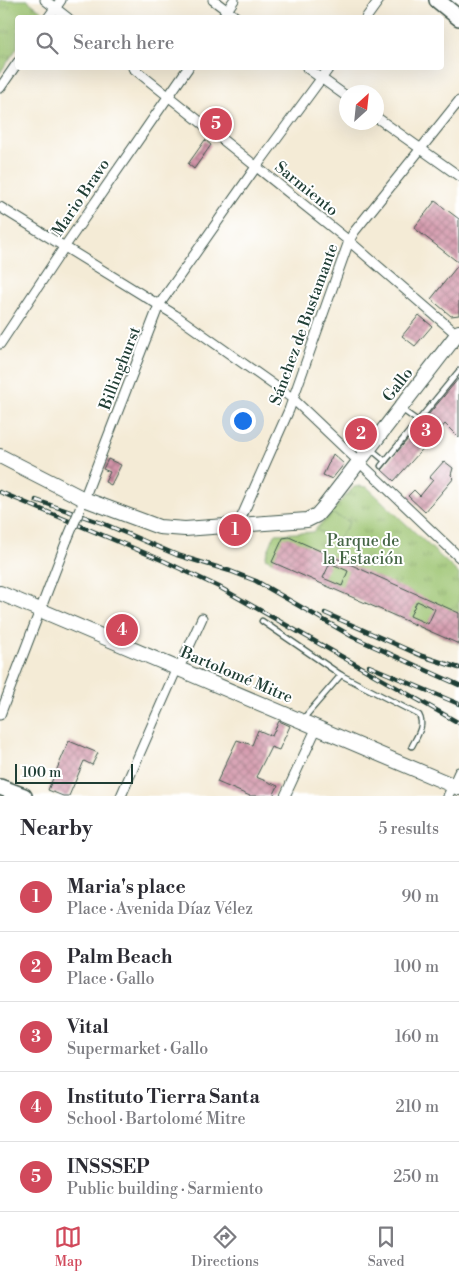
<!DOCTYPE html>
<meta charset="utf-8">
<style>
body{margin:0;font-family:"Libre Bodoni",serif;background:#f7f7f7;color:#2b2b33}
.compass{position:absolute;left:339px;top:85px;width:45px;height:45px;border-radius:50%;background:#fff;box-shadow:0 5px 20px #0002;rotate:27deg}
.scale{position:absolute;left:15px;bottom:12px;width:118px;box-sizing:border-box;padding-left:5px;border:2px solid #1f3d34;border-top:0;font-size:14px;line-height:18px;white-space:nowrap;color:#1f3d34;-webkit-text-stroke:4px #fff;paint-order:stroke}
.you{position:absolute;left:242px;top:420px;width:18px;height:18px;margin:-12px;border:4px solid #fff;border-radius:50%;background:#1a73e8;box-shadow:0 0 0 8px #1a73e833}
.badge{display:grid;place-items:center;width:32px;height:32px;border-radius:50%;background:#d1495b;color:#fff;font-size:16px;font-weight:700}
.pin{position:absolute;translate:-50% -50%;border:2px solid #fff;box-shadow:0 1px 5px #0006}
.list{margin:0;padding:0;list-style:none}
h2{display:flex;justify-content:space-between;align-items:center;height:65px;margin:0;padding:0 20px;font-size:21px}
h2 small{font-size:16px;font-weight:400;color:#7c7c81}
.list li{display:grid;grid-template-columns:32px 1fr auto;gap:15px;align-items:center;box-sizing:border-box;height:70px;padding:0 20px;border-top:1px solid #e1e1e2}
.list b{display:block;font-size:19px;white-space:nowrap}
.list p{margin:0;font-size:16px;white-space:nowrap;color:#7c7c81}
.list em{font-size:16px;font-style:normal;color:#7c7c81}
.icon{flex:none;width:28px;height:28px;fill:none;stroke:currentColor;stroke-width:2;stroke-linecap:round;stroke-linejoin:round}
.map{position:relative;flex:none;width:459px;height:796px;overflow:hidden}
.search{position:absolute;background:#fff;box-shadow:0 5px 20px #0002;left:15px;right:15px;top:15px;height:55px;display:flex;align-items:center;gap:12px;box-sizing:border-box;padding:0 18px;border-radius:5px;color:#7c7c81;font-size:19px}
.sheet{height:415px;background:#fff}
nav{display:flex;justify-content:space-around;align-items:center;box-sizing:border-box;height:70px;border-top:1px solid #e1e1e2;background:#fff;font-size:14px;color:#7c7c81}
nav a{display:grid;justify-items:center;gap:2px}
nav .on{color:#d1495b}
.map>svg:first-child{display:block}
.park{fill:url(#park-tufts);stroke:#5c8050}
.pitch{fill:#9ac26d;stroke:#5c8050}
.building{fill:url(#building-cross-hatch);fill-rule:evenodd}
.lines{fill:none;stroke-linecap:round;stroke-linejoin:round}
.lane-casing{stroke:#3f574c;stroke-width:7}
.street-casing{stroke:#3f574c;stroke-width:11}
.secondary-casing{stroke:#3f574c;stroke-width:16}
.primary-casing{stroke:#3f574c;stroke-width:18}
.lane{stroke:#fff;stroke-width:4.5}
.street{stroke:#fff;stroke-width:9}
.secondary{stroke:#fff;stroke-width:14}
.primary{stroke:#fff;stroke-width:15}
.rail-casing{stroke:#1f3d34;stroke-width:4.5}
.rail{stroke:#fff;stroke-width:2.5;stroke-dasharray:8;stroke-linecap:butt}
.street-bridge-casing{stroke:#3f574c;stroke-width:11;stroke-linecap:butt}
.street-bridge{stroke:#fff;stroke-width:9}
.labels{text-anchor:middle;stroke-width:4;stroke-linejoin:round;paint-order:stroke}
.street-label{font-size:16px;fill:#1f3d34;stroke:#fff}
.park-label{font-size:16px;fill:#446545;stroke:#fff}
</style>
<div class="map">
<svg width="459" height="796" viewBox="0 0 459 796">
<defs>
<pattern id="park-tufts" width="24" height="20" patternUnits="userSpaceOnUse" patternTransform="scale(1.25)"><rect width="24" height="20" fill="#9ac26d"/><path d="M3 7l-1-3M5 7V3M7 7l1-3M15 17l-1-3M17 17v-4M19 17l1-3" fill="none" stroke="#7d9f5a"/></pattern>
<pattern id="building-cross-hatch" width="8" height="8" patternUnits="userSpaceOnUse" patternTransform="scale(1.25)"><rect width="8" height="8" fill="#d193a7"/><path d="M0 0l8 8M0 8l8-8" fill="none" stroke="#a97989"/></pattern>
</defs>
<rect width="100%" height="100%" fill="#fff"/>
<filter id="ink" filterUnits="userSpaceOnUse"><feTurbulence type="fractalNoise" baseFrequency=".02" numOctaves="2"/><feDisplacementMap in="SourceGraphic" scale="10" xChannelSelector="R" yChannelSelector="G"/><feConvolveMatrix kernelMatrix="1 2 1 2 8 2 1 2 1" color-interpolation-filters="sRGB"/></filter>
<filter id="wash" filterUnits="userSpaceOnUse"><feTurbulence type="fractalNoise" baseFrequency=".0096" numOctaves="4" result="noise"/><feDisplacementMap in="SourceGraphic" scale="20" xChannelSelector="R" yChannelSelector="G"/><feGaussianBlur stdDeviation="1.12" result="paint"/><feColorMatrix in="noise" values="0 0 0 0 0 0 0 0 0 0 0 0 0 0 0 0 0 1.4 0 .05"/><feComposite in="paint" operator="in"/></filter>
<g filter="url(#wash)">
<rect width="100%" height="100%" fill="#f4ebd6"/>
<g class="park">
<path d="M 0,0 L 27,0 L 43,12 L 40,17 L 18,18 L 17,48 L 0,73 Z"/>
<path d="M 359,486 L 367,487 L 459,574 L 459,644 L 265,558 L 275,534 L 313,532 L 350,491 L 354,487 Z"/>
</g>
<path class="pitch" d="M 333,514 L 350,522 L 338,540 L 317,530 Z"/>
<g id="blocks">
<g class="building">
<path d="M 205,140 L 211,145 L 194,169 L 188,164 Z"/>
<path d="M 435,201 L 459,219 L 459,263 L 414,228 Z"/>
<path d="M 459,264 L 459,315 L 451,316 L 431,299 Z"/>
<path d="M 419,315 L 432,326 L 415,346 L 402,336 Z"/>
<path d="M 459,378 L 459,438 L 445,424 L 394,481 L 382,470 Z"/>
<path d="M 365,423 L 371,428 L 356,445 L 350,439 Z"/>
<path d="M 333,454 L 344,464 L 332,479 L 323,475 Z"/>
<path d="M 108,459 L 121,465 L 111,485 L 105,482 L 110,472 L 103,469 Z"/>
<path d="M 444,461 L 453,468 L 451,475 L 454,478 L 425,512 L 408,496 L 414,490 L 420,496 L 433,480 L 429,478 Z"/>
<path d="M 289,537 L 459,613 L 459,644 L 272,562 L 283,538 ZM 330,563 L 348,571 L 342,586 L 323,578 ZM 417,601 L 435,609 L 428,624 L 410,616 Z"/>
<path d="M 279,721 L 290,726 L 279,750 L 271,747 L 256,777 L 278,786 L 273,796 L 250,796 L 217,782 L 237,740 L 252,745 L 258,730 L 272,736 Z"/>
<path d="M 69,741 L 98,753 L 92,765 L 84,761 L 69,796 L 63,796 L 48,790 Z"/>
</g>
</g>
</g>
<g filter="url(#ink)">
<use href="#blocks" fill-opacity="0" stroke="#3f574c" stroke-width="1"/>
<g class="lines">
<g class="lane-casing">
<g id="lane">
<path d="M 401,409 L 418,421"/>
<path d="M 371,449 L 385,461"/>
<path d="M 381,466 L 459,371"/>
<path d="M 262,621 L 341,675 L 419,715 C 425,726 417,736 412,746"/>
<path d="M 303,719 L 341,675"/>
</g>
</g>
<g class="street-casing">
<g id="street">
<path d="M 45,0 L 68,18"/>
<path d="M 213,0 L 237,18"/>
<path d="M 48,18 L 61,0"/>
<path d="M 222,18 L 234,0"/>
<path d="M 366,18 L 379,0"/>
<path d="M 133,68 L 349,241 L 459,336"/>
<path d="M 307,68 L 346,96"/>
<path d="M 0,88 L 18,62"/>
<path d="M 376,117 L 459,176"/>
<path d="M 0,207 L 175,315 L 292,398 L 459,557"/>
<path d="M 0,344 L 65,246 L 188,68"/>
<path d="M 82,504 L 159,305 L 256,167 L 329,68"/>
<path d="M 238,525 L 289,410 L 349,241 L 354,232 L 459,101"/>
<path d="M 0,715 L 67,540"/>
<path d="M 121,796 L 177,668 L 183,660 L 202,618"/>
<path d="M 285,796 L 317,727"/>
<path d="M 448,796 L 459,772"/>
</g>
</g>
<g class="secondary-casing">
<g id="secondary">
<path d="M 0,456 L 84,499 L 159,527 L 185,529 L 307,520 L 317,515 L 324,507 L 459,332"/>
<path d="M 0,593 L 459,788"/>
</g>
</g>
<g class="primary-casing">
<g id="primary">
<path d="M 437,0 L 459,18"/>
<path d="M 0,787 L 24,796"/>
</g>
</g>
<use href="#lane" class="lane"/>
<use href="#street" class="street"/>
<use href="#secondary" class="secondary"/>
<use href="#primary" class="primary"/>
<g class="rail-casing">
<g id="rail">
<path d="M 0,492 L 164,561 L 219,587 L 459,723"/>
<path d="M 36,500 L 102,523 L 177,555 L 230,571 L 256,581 L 353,637 L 459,685"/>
<path d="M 325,613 L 422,656 L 459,668"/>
<path d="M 369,666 L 459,704"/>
</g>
</g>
<use href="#rail" class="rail"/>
<g class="street-bridge-casing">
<path id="street-bridge" d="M 67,540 L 80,509"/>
</g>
<use href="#street-bridge" class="street-bridge"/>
</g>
</g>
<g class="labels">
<g class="street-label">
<text transform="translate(307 188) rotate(39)" y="6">Sarmiento</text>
<text transform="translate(80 197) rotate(-56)" y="6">Mario Bravo</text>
<text transform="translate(303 324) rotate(-70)" y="6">Sánchez de Bustamante</text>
<text transform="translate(119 368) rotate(-69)" y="6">Billinghurst</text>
<text transform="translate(397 384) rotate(-52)" y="6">Gallo</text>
<text transform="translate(237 674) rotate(23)" y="6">Bartolomé Mitre</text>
</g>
<g class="park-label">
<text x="363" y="546">Parque de<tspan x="363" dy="18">la Estación</tspan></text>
</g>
</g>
</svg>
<svg class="compass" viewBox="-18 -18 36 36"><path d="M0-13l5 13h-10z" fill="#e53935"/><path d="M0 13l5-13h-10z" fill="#7c7c81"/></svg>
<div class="scale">100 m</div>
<div class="you"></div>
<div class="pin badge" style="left:235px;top:530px">1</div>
<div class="pin badge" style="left:361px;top:434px">2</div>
<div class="pin badge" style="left:426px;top:431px">3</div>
<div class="pin badge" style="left:122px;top:630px">4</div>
<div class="pin badge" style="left:216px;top:124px">5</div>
<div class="search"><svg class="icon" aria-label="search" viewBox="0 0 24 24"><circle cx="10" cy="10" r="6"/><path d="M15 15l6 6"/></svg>Search here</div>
</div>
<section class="sheet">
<h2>Nearby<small>5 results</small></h2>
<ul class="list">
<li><span class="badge">1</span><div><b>Maria's place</b><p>Place · Avenida Díaz Vélez</p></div><em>90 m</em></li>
<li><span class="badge">2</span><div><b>Palm Beach</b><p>Place · Gallo</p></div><em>100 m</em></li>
<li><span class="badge">3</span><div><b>Vital</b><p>Supermarket · Gallo</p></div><em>160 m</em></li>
<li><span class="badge">4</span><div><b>Instituto Tierra Santa</b><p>School · Bartolomé Mitre</p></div><em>210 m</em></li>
<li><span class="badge">5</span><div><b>INSSSEP</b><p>Public building · Sarmiento</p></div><em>250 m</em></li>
</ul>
</section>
<nav>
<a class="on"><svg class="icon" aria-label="map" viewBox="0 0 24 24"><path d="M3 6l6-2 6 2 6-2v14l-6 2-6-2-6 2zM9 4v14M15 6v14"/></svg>Map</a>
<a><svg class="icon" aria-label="directions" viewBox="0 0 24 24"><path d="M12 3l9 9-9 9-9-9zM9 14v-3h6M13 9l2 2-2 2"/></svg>Directions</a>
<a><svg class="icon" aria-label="saved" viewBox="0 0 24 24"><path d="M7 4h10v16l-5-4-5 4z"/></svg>Saved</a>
</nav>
